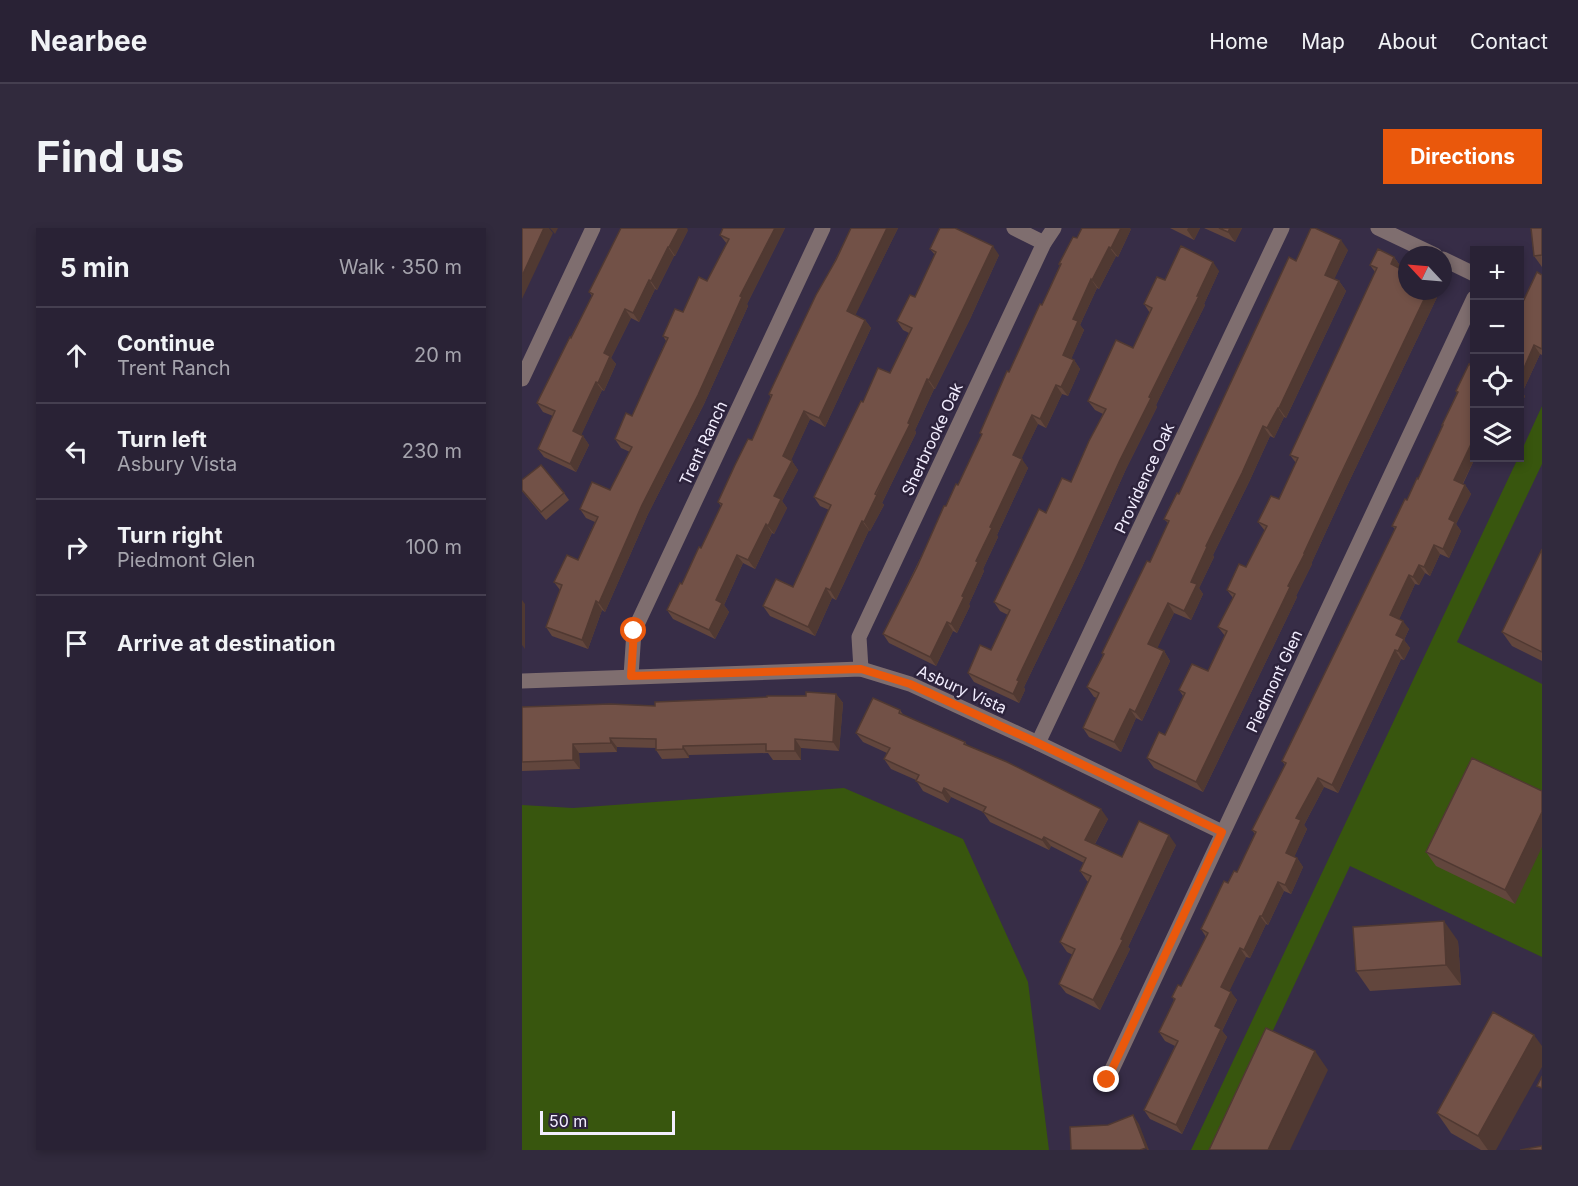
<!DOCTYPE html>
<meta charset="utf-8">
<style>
body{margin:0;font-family:Inter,sans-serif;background:#312a3d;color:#f1f3f6}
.controls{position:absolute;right:18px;top:18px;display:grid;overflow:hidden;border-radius:0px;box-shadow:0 3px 9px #0003}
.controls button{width:54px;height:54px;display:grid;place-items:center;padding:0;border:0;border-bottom:2px solid #453f50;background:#292235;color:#f1f3f6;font:30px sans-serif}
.compass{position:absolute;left:876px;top:18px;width:54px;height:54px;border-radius:50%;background:#292235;box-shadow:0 3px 9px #0003;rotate:296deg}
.scale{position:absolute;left:18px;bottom:15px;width:135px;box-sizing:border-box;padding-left:6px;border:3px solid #f3eeff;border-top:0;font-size:16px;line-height:21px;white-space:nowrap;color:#f3eeff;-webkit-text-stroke:4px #2d233c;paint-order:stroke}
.stop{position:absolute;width:18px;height:18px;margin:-14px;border:4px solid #ea580c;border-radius:50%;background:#fff}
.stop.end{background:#ea580c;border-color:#fff;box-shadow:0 2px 6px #0008}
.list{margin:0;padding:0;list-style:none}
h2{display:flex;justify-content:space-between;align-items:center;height:78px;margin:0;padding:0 24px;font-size:26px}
h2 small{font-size:20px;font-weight:400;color:#a5a4ad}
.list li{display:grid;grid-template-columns:39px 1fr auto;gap:18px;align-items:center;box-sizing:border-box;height:96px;padding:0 24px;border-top:2px solid #453f50}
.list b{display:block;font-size:22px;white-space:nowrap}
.list p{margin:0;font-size:20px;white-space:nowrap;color:#a5a4ad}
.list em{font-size:20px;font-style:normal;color:#a5a4ad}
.icon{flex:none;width:33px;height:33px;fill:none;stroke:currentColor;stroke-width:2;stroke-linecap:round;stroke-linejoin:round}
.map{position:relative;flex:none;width:1020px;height:922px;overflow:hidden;border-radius:0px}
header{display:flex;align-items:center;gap:36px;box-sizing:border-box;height:84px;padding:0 30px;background:#292235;border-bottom:2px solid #453f50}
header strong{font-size:28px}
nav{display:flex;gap:33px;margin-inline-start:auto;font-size:21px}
.intro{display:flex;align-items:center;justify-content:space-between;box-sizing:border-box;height:144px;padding:0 36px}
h1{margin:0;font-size:42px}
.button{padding:15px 27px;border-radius:0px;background:#ea580c;color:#fff;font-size:21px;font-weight:700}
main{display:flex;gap:36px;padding:0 36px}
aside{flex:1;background:#292235;border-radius:0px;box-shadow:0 3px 9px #0003}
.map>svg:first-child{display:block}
.green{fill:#38560e}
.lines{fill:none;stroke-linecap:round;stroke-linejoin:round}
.minor{stroke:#7f6e6f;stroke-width:15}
.wall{fill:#62463d}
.shaded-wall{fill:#503932}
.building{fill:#725147;stroke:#503932;stroke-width:1.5}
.route{stroke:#ea580c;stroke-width:8}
.labels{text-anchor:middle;stroke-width:5;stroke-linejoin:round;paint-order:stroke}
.street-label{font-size:16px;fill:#f3eeff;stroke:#2d233c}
</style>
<header>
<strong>Nearbee</strong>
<nav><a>Home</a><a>Map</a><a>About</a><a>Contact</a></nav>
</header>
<div class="intro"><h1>Find us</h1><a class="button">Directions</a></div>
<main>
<aside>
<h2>5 min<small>Walk · 350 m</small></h2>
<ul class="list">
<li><svg class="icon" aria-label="ahead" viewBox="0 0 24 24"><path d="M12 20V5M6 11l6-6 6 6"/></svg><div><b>Continue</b><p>Trent Ranch</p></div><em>20 m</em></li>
<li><svg class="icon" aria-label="left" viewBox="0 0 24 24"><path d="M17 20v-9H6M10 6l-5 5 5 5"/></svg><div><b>Turn left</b><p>Asbury Vista</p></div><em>230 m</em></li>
<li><svg class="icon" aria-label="right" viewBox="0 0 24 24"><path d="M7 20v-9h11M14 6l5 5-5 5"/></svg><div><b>Turn right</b><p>Piedmont Glen</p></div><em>100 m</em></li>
<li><svg class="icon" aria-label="arrive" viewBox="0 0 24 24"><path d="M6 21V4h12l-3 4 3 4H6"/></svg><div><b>Arrive at destination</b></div></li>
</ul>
</aside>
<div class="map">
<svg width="1020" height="922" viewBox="0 0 1020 922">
<rect width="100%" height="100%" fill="#372d47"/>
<g class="green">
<path d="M 1020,178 L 1020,236 L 935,414 L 1020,456 L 1020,729 L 828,638 L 695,922 L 669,922 L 996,230 L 998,230 L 998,226 Z"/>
<path d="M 322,560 L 441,611 L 506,754 L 527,922 L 0,922 L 0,577 L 51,580 Z"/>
</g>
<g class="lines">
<g class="minor">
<path d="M 492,0 L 522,15"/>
<path d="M 856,0 L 913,27"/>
<path d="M 921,31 L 952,46"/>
<path d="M 0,151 L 71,0"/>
<path d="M 339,441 L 337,409 L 522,15 L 532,0"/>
<path d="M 109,448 L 112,403 L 301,0"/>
<path d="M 0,453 L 339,441 L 388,456 L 516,515 L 700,604"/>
<path d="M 516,515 L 760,0"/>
<path d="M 585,852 L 952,70"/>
</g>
</g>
<g class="wall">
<path d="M 263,0 L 225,76 L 226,78 L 182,176 L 126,286 L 83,384 L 80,382 L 66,421 L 30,408 L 24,399 L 38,362 L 32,354 L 56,332 L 73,294 L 64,290 L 58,281 L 88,262 L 108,224 L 99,220 L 93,211 L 110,188 L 144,113 L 141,108 L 161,84 L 185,53 L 205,16 L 198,7 Z"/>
<path d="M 329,0 L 376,0 L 333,87 L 343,92 L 349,100 L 303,199 L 288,191 L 269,232 L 276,242 L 260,273 L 265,280 L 252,306 L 250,305 L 233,341 L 221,335 L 202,377 L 207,384 L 193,411 L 151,391 L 145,382 L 179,320 L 199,278 L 196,274 L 230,212 L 249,170 L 247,166 Z"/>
<path d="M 648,0 L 678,0 L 672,12 Z"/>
<path d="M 682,0 L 720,0 L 713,14 Z"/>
<path d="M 1020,0 L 1020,39 L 1012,28 Z"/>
<path d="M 609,1 L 596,29 L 594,28 L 577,61 L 575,60 L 558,97 L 562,102 L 549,131 L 552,132 L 558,141 L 546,168 L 540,166 L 524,200 L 516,196 L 499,231 L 506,240 L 475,307 L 476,309 L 461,341 L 462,343 L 447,376 L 448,378 L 435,405 L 431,403 L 414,438 L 367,415 L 361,406 L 424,278 L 436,257 L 460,207 L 458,205 L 520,77 L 538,37 L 537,36 L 555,10 Z"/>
<path d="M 166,2 L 153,28 L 152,28 L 135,62 L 133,61 L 117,94 L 109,90 L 89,130 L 94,136 L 82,163 L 80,162 L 59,207 L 61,208 L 67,217 L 54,244 L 22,229 L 16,221 L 31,188 L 21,184 L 15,175 L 70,68 L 67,64 Z"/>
<path d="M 408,21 L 477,27 L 448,91 L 413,161 L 412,161 L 393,202 L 394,205 L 360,275 L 362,277 L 348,303 L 347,302 L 314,372 L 310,370 L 293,408 L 248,388 L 241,378 L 271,359 L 307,282 L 298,278 L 292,269 L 341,174 L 368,145 L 387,105 L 381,102 L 375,93 L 393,69 L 413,27 Z"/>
<path d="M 826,22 L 812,51 L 817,53 L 824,63 L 764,190 L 762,189 L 752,210 L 748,208 L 727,254 L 691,327 L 692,329 L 677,360 L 681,366 L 669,392 L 652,385 L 635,420 L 642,423 L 648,433 L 620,493 L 614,490 L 599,524 L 567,509 L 561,500 L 575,470 L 572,469 L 565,459 L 581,427 L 580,425 L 628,334 L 646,295 L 642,291 L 657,266 L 774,33 Z"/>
<path d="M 872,29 L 879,39 L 878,40 L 885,63 L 915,63 L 917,65 L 824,260 L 790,334 L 790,336 L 774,368 L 775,369 L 764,392 L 681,564 L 632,540 L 625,530 L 643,507 L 661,468 L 657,462 L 686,443 L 703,408 L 696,399 L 711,370 L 705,362 L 724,339 L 743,303 L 736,294 L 757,271 L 774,235 L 768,227 L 853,44 L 848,37 Z"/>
<path d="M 697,43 L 682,76 L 683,77 L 634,177 L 635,179 L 604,241 L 560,339 L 502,459 L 503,462 L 497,475 L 452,454 L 446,445 L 469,422 L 486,387 L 478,383 L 472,374 L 524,285 L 549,254 L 581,186 L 573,182 L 566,173 L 611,120 L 628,85 L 622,76 L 643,52 Z"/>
<path d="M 1020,47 L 1020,127 L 1018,126 L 1000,165 L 1003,168 L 998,179 L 998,78 L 999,78 Z"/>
<path d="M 952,127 L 953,230 L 941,256 L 943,257 L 949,266 L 934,296 L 939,303 L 927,330 L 918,326 L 908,348 L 903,345 L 897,357 L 893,356 L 877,391 L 887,401 L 882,412 L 888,420 L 882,432 L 879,431 L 816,565 L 802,559 L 782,597 L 785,601 L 772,629 L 775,630 L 781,639 L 769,666 L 762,663 L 746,697 L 744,696 L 728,730 L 724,729 L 707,763 L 715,772 L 700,803 L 705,809 L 660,906 L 628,891 L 622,882 L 653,818 L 643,813 L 637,804 L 652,772 L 650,769 L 659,758 L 684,709 L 679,701 L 706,655 L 715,644 L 733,606 L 730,602 L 763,537 L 760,533 L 873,301 L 870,298 L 896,251 L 921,198 L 920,197 L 935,165 L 934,163 Z"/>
<path d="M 0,252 L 42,265 L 47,272 L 24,292 L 0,263 Z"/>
<path d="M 1020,321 L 1020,433 L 990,418 L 980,404 Z"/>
<path d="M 314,466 L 321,475 L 317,523 L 279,520 L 279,532 L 251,532 L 246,525 L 167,527 L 167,530 L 140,531 L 134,522 L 134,520 L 95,519 L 95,524 L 57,525 L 58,541 L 0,543 L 0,479 L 133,478 L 206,471 Z"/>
<path d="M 378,482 L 382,488 L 443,514 L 445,517 L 586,591 L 573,616 L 600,629 L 654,617 L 606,719 L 608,721 L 578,782 L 544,765 L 537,756 L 551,727 L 545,724 L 538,714 L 567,654 L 565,653 L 558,643 L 562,635 L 529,618 L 527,622 L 468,594 L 461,584 L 429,569 L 426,575 L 401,563 L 394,552 L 369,541 L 362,531 L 365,525 L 341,514 L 334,505 Z"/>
<path d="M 950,530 L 993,676 L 914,638 L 904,624 Z"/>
<path d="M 936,713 L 939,757 L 848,763 L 834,743 Z"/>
<path d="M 971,784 L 974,922 L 959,922 L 929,905 L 915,885 Z"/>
</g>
<g class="shaded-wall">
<path d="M 22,0 L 27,0 L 31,5 L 0,71 L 0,48 Z"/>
<path d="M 28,0 L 36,0 L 33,6 Z"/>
<path d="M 157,0 L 165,0 L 166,2 L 153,28 L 147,19 Z"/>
<path d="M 253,0 L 263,0 L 225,76 L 226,78 L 182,176 L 126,286 L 83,384 L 77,375 L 120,277 L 218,68 Z"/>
<path d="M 365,0 L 376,0 L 331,92 L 325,83 Z"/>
<path d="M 599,0 L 608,0 L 609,1 L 596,29 L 589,20 Z"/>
<path d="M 666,0 L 678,0 L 672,12 L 665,2 Z"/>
<path d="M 708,0 L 720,0 L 713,14 L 706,4 Z"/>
<path d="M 819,12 L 826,22 L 810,56 L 803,47 Z"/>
<path d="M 471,18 L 477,27 L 448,91 L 413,161 L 407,152 Z"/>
<path d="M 146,19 L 152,28 L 135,62 L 129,53 Z"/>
<path d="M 587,19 L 594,28 L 577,61 L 570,52 Z"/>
<path d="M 872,29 L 879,39 L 876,46 L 869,36 Z"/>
<path d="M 691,34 L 697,43 L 682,76 L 683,77 L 634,177 L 635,179 L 604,241 L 560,339 L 502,459 L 503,462 L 497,475 L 491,466 L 495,452 Z"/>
<path d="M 569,51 L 575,60 L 558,97 L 562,102 L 547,136 L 541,127 L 551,91 Z"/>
<path d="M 127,52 L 133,61 L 117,94 L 111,85 Z"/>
<path d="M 817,53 L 824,63 L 764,190 L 757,180 Z"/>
<path d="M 906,63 L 915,63 L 917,65 L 824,260 L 790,334 L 790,336 L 774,368 L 775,369 L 764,392 L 681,564 L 674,554 Z"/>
<path d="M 103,81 L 109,90 L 89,130 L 94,136 L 82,163 L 76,155 L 82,125 Z"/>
<path d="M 343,92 L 349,100 L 303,199 L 297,190 Z"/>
<path d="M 1012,117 L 1018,126 L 1000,165 L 1003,168 L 998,179 L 998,149 Z"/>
<path d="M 552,132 L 558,141 L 546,168 L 539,159 Z"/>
<path d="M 405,151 L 412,161 L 393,202 L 394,205 L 360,275 L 362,277 L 348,303 L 342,294 Z"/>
<path d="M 74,154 L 80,162 L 57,212 L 51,203 Z"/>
<path d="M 534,157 L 540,166 L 524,200 L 518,191 Z"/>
<path d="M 756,180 L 762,189 L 752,210 L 745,200 Z"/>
<path d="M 282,183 L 288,191 L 267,237 L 261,228 Z"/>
<path d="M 510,187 L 516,196 L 497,236 L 491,227 Z"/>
<path d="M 741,198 L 748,208 L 727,254 L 691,327 L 692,329 L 677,360 L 681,366 L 669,392 L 662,383 L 669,354 L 684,318 Z"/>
<path d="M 61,208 L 67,217 L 54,244 L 48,236 Z"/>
<path d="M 951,212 L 952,215 L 953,230 L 938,261 L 932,252 Z"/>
<path d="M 500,231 L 506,240 L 475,307 L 476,309 L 461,341 L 462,343 L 447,376 L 448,378 L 435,405 L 429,396 L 468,299 Z"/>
<path d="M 270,233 L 276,242 L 260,273 L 265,280 L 252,306 L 246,298 L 252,268 Z"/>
<path d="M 943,257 L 949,266 L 934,296 L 939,303 L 927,330 L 921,321 L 927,291 Z"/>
<path d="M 340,293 L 347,302 L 314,372 L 308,362 Z"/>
<path d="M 244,296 L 250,305 L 233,341 L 226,332 Z"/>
<path d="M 912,317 L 918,326 L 908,348 L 902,339 Z"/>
<path d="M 215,327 L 221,335 L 202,377 L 207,384 L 193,411 L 187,402 L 194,372 Z"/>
<path d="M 897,337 L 903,345 L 897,357 L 891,349 Z"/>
<path d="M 887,347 L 893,356 L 875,396 L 868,387 Z"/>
<path d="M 304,360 L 310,370 L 293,408 L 286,399 Z"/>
<path d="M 0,372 L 3,376 L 3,421 L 0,417 Z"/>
<path d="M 74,373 L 80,382 L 66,421 L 60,412 Z"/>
<path d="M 646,375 L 652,385 L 633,425 L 626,416 Z"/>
<path d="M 881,393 L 887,401 L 882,412 L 888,420 L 882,432 L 876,423 L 874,407 Z"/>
<path d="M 425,394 L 431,403 L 414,438 L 408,429 Z"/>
<path d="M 873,422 L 879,431 L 816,565 L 810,557 Z"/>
<path d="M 642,423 L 648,433 L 620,493 L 613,484 Z"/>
<path d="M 314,466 L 321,475 L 317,523 L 311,514 Z"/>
<path d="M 608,481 L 614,490 L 599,524 L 592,514 Z"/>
<path d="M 88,510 L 95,519 L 95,524 L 89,515 Z"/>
<path d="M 273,511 L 279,520 L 279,532 L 273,523 Z"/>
<path d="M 51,516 L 57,525 L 58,541 L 51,532 Z"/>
<path d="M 161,518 L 167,527 L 167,530 L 161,521 Z"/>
<path d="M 796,550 L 802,559 L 782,597 L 785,601 L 770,634 L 764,625 L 774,590 Z"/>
<path d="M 422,560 L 429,569 L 426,575 L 420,565 Z"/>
<path d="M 579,581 L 586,591 L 570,621 L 563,612 Z"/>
<path d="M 1020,584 L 1020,619 L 993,676 L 983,662 Z"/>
<path d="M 647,607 L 654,617 L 606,719 L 608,721 L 578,782 L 571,772 Z"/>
<path d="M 522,609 L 529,618 L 527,622 L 520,612 Z"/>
<path d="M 775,630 L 781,639 L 769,666 L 763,657 Z"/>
<path d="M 756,654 L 762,663 L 746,697 L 740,688 Z"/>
<path d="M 738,688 L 744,696 L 728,730 L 722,722 Z"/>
<path d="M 922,693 L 936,713 L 939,757 L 924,737 Z"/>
<path d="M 718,720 L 724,729 L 705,768 L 699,759 Z"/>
<path d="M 709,764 L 715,772 L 700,803 L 705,809 L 660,906 L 654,897 L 693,798 Z"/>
<path d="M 1012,807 L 1020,818 L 1020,839 L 974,922 L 966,922 L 956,908 Z"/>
<path d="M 793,823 L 806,842 L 768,922 L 746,922 Z"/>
<path d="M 611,887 L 617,896 L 627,922 L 625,922 L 624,920 Z"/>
</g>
<g class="building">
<path d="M 0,0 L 22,0 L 0,48 Z"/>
<path d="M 99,0 L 157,0 L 147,19 L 146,19 L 129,53 L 127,52 L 111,85 L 103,81 L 82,125 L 88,128 L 76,155 L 74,154 L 51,203 L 61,208 L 48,236 L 16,221 L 33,183 L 15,175 L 48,109 L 49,110 L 71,66 L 67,64 Z"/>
<path d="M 201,0 L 253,0 L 218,68 L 220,69 L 176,167 L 120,277 L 77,375 L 74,373 L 60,412 L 24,399 L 40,357 L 32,354 L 45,327 L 56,332 L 76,289 L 58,281 L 70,254 L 88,262 L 110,219 L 93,211 L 104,185 L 110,188 L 125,155 L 146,110 L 141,108 L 153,81 L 161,84 L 177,49 L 185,53 L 207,11 L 198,7 Z"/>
<path d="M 329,0 L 365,0 L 325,83 L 343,92 L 297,190 L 282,183 L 261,228 L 270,233 L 252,268 L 259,271 L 246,298 L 244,296 L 226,332 L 215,327 L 194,372 L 200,375 L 187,402 L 145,382 L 158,355 L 160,356 L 177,319 L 179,320 L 200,276 L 196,274 L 213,237 L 226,211 L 230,212 L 250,167 L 247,166 L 264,130 L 294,67 L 314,32 Z"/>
<path d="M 418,0 L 433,0 L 471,18 L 441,81 L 407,152 L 405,151 L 386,195 L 388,196 L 353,266 L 355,267 L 342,294 L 340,293 L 308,362 L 304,360 L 286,399 L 241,378 L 254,351 L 271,359 L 293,312 L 309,277 L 292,269 L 339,173 L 341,174 L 356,140 L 368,145 L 390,100 L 375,93 L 388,67 L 393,69 L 414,24 L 408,21 Z"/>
<path d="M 560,0 L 599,0 L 589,20 L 587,19 L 570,52 L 569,51 L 551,91 L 556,93 L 541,127 L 552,132 L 539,159 L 534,157 L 518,191 L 510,187 L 491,227 L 500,231 L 468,299 L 470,300 L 454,333 L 456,334 L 440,368 L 442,369 L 429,396 L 425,394 L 408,429 L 361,406 L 395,339 L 422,278 L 424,278 L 434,256 L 436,257 L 460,206 L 458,205 L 485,143 L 487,144 L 518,76 L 520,77 L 539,36 L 537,36 L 551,9 L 555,10 Z"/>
<path d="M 697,0 L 708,0 L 706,4 Z"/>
<path d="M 789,0 L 793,0 L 819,12 L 803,47 L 817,53 L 757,180 L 756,180 L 745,200 L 741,198 L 720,245 L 684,318 L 685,319 L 669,354 L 675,356 L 662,383 L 646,375 L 626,416 L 642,423 L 613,484 L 608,481 L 592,514 L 561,500 L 577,465 L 565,459 L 582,426 L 580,425 L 625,333 L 628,334 L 647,293 L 642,291 L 655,265 L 657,266 L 767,29 L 774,33 Z"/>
<path d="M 1009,0 L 1020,0 L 1020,27 L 1012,28 Z"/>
<path d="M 659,18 L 691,34 L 675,68 L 677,68 L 627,169 L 629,170 L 598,232 L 553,330 L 495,452 L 497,453 L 491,466 L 446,445 L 458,417 L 469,422 L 488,382 L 472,374 L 517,281 L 524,285 L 540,250 L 549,254 L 567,213 L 584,181 L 566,173 L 594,112 L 611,120 L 630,80 L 622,76 L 635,49 L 643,52 Z"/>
<path d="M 856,21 L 872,29 L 869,36 L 885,44 L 885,63 L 906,63 L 817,250 L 782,325 L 783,325 L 766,358 L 768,359 L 757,382 L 674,554 L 625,530 L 637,504 L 643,507 L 663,465 L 657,462 L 670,436 L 686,443 L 705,403 L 696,399 L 713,366 L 705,362 L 717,336 L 724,339 L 745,298 L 736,294 L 749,268 L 757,271 L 776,230 L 768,227 L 855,40 L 848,37 Z"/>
<path d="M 1015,44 L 1020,47 L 1020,121 L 1012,117 L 998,149 L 998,78 L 999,78 Z"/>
<path d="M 952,127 L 952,213 L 951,212 L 932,252 L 943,257 L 927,291 L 933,294 L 921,321 L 912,317 L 902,339 L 897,337 L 891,349 L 887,347 L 868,387 L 881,393 L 874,407 L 882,411 L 876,423 L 873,422 L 810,557 L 796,550 L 774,590 L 779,592 L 764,625 L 775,630 L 763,657 L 756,654 L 740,688 L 738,688 L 722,722 L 718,720 L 699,759 L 709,764 L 693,798 L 699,801 L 654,897 L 622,882 L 656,813 L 637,804 L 653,771 L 650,769 L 656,757 L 659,758 L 686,705 L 679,701 L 702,653 L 706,655 L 712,643 L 715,644 L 734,604 L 730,602 L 764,535 L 760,533 L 874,299 L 870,298 L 883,271 L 885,272 L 895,250 L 896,251 L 921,197 L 920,197 L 936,164 L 934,163 L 947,136 L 948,137 Z"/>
<path d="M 19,237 L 42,265 L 19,284 L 0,262 L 0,252 Z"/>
<path d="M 1020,321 L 1020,424 L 980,404 Z"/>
<path d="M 284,464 L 314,466 L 311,514 L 273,511 L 273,523 L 244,523 L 244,516 L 161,518 L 161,521 L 134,522 L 134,511 L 88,510 L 89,515 L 51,516 L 51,532 L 0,534 L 0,479 L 88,476 L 133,478 L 133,474 L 206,471 L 245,469 L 245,468 L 284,468 Z"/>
<path d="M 351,470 L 378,482 L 377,485 L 443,514 L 442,516 L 485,534 L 579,581 L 563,612 L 600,629 L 617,593 L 647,607 L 599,711 L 601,712 L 571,772 L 537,756 L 553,721 L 538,714 L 569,648 L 558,643 L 564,630 L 522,609 L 520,612 L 461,584 L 464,579 L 422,560 L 420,565 L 394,553 L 397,547 L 362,531 L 368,520 L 334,505 Z"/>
<path d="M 950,530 L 1020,563 L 1020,584 L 983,662 L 904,624 Z"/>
<path d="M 922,693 L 924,737 L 834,743 L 831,699 Z"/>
<path d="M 971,784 L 1012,807 L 956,908 L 915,885 Z"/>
<path d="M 744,800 L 793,823 L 746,922 L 687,922 Z"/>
<path d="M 1020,848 L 1020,860 L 1015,858 Z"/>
<path d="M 611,887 L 624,920 L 618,922 L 549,922 L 548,899 L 586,897 Z"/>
<path d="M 1020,918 L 1020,922 L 998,922 Z"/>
</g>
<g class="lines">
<path class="route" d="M 112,403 L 109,448 L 339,441 L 388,456 L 516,515 L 700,604 L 585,852"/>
</g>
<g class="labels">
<g class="street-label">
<text transform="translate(410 211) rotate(-65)" y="6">Sherbrooke Oak</text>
<text transform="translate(181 215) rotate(-65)" y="6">Trent Ranch</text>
<text transform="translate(622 250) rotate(-65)" y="6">Providence Oak</text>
<text transform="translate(752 453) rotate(-65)" y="6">Piedmont Glen</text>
<text transform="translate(440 461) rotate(24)" y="6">Asbury Vista</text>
</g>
</g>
</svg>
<div class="controls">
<button>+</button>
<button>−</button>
<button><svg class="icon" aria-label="locate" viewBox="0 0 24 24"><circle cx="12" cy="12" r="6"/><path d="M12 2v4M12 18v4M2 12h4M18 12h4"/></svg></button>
<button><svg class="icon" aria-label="layers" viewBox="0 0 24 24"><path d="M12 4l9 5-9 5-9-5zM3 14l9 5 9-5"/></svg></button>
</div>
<svg class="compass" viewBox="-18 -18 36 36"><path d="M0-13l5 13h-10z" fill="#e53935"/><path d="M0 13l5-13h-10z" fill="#a5a4ad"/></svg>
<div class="scale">50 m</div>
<div class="stop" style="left:112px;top:403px"></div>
<div class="stop end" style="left:585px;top:852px"></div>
</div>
</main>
